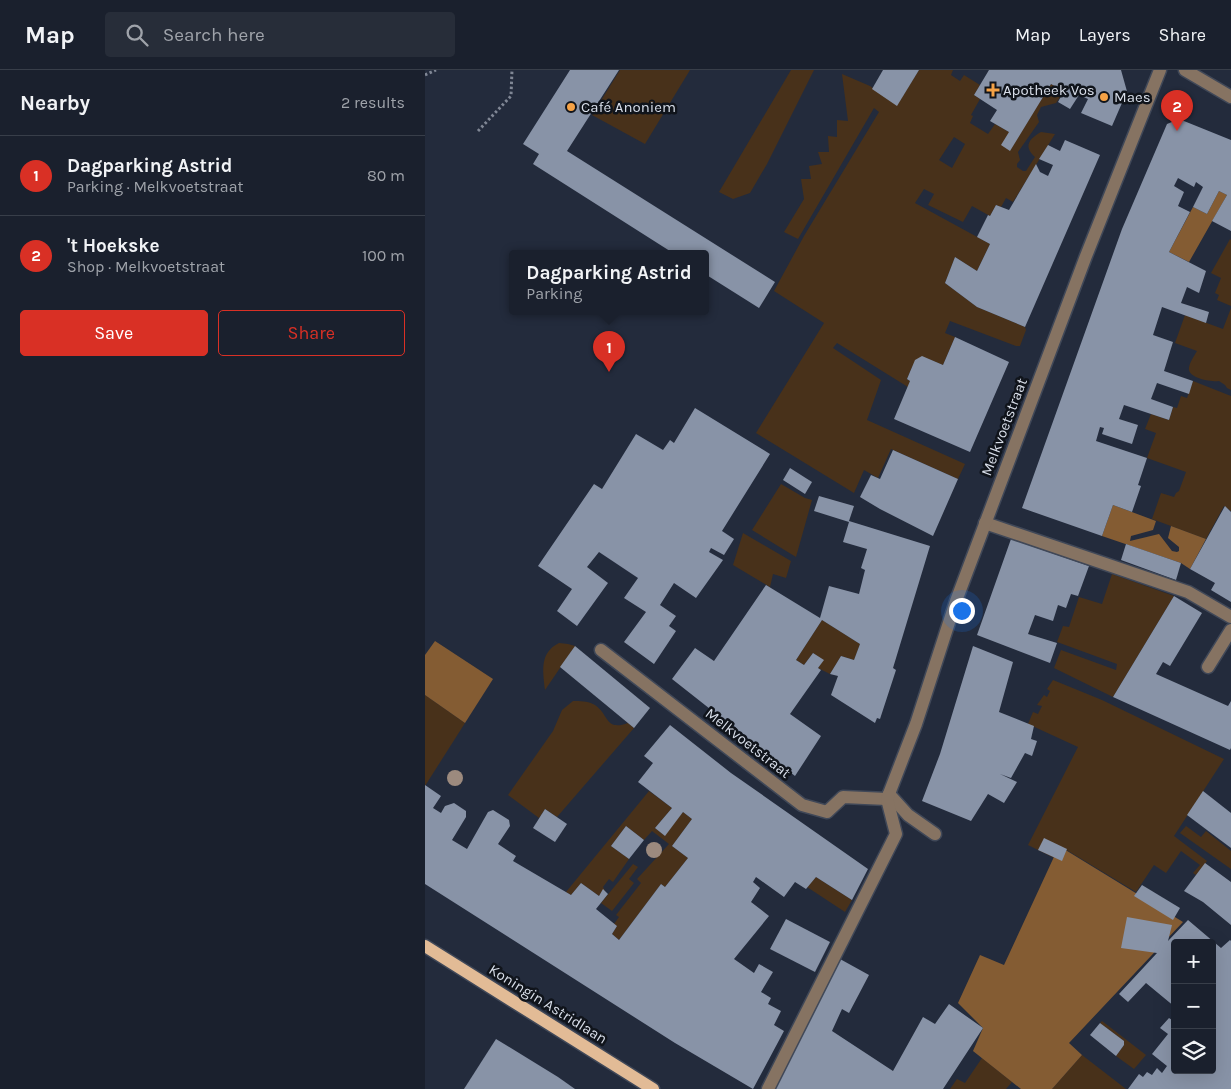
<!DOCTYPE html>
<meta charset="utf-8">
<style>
body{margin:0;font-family:Karla,sans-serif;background:#272d39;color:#f1f3f6}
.controls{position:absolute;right:15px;bottom:15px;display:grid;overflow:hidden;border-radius:5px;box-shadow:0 5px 20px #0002}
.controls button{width:45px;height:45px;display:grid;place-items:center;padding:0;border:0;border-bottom:1px solid #383e49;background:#1a202d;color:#f1f3f6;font:25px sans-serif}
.you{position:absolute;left:536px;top:540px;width:18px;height:18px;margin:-12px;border:4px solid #fff;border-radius:50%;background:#1a73e8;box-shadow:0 0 0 8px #1a73e833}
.badge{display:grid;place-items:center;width:32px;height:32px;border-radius:50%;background:#d93025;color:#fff;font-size:16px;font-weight:700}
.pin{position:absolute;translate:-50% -41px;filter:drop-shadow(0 1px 2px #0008)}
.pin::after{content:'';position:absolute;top:26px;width:18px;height:15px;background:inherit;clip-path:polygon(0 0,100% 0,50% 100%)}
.popup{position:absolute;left:84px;top:180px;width:200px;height:65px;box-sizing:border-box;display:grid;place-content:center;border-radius:5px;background:#1a202d;filter:drop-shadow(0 1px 4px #0005);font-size:16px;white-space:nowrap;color:#9fa3aa}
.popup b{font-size:19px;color:#f1f3f6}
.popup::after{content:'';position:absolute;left:50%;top:100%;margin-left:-10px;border:10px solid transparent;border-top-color:#1a202d}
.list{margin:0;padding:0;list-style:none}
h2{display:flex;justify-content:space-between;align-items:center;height:65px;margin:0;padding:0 20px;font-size:21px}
h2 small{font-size:16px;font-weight:400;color:#9fa3aa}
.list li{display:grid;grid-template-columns:32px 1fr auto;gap:15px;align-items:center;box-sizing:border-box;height:80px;padding:0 20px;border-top:1px solid #383e49}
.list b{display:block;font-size:19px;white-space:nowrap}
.list p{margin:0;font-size:16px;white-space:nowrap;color:#9fa3aa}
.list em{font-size:16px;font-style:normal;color:#9fa3aa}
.actions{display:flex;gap:10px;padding:15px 20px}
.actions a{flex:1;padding:11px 0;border:1px solid #d93025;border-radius:5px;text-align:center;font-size:18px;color:#d93025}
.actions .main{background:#d93025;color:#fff}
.icon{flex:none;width:28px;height:28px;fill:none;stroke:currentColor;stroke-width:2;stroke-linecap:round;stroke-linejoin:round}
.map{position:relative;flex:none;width:806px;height:1019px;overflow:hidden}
header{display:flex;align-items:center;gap:30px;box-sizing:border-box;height:70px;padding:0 25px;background:#1a202d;border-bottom:1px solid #383e49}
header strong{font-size:24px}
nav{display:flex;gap:28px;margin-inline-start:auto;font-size:18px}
.search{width:350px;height:45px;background:#272d39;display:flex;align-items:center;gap:12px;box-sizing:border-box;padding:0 18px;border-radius:5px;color:#9fa3aa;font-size:19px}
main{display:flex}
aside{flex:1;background:#1a202d}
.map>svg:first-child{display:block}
.green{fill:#48311a;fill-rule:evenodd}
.forest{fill:#845c33}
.building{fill:#8893a7}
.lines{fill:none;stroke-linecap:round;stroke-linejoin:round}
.minor-casing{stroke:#404858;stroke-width:15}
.major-casing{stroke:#404858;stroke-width:15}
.path{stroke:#808795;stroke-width:3;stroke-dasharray:2.5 2.5;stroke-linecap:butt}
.minor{stroke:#867362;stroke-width:12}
.major{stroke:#e2bb96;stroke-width:12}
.tree{fill:#9c8a7e}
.poi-dot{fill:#f5a246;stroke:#10141b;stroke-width:2}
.labels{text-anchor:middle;stroke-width:5;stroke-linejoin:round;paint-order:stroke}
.poi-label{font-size:15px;fill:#d8dee9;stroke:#10141b;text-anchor:start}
.street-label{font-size:15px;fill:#d8dee9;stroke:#10141b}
</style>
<header>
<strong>Map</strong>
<div class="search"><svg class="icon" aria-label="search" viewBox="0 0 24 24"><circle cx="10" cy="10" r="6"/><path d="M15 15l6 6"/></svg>Search here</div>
<nav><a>Map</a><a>Layers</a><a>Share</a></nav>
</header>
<main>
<aside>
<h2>Nearby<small>2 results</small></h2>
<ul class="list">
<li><span class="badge">1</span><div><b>Dagparking Astrid</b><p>Parking · Melkvoetstraat</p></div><em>80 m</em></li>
<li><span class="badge">2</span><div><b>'t Hoekske</b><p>Shop · Melkvoetstraat</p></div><em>100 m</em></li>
</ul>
<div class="actions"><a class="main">Save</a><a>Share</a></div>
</aside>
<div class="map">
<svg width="806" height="1019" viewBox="0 0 806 1019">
<rect width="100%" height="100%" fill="#232b3c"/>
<g class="green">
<path d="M 195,0 L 265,0 L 220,74 L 167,45 Z"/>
<path d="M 366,0 L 389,0 L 342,94 L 325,123 L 308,129 L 294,122 Z"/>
<path d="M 494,0 L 528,0 L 526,5 L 535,11 L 539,5 L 555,15 L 549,25 L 555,29 L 546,45 L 548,46 L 545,53 L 563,64 L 570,54 L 584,62 L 585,80 L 626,14 L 639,21 L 631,33 L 616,37 L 612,45 L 614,52 L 593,82 L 595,90 L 592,94 L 592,97 L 598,101 L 601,101 L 610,87 C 598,76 604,69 616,62 L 630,64 L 588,132 L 581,128 L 576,137 L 571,135 L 565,146 L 547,136 L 538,152 L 503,135 L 509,124 L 499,119 L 490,133 L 565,174 L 552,201 L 530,187 L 520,213 L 552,237 L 600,257 L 601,260 L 595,276 L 591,276 L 525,251 L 520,263 L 530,267 L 518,295 C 492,284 493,283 482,309 L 485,311 L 483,317 L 412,273 L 408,278 L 456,310 L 442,350 L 540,394 L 533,409 L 466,379 L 453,408 L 439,400 L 429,423 L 331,363 L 399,253 L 349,221 L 379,166 L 454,42 L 449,38 L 373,169 L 359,162 L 379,129 L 376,109 L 386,109 L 384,96 L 397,94 L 393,82 L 404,82 L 403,66 L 412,67 L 412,50 L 423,51 L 417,4 L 445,16 L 472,35 ZM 529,67 L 540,74 L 527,98 L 514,90 Z"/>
<path d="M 805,169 L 806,170 L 806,236 L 792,230 L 794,225 L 790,223 L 796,208 L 786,203 Z"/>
<path d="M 806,238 L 806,320 L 802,318 L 800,315 L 794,311 C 787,312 766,309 764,300 C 763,295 769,286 772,281 L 750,273 L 760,245 L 798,259 Z"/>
<path d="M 768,311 L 806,326 L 806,441 L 799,436 L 781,469 L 727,449 L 736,423 L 749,427 L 751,423 L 754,421 L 761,402 L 722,388 L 731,363 L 720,359 L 726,344 L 744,350 L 748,337 L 752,338 L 756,326 L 762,328 Z"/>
<path d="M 356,414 L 380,428 L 387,430 L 371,487 L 327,460 Z"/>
<path d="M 318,463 L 366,491 L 361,508 L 348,504 L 345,517 L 308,495 Z"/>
<path d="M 687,504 L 749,526 L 688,627 L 629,598 L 636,580 L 691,600 L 692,594 L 632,572 L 638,556 L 644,557 L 654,527 L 677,534 Z"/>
<path d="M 397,550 L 435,574 L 429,590 L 416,586 L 405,604 L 393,598 L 398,590 L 388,583 L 379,595 L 371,590 Z"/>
<path d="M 134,573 L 143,574 L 150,576 L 120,620 C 118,601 114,583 134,573 Z"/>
<path d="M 628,610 L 677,630 L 799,689 L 749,766 L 782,791 L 771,805 L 768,803 L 775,795 L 756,781 L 741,803 L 729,795 L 711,822 L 635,776 L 629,788 L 603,775 L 653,677 L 603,654 L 608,642 L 613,644 L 617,636 L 612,635 L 619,625 L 622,627 L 625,621 L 622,619 Z"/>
<path d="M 0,625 L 40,653 L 0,716 Z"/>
<path d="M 148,631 C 155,631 162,631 168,634 C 184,642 179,662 203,653 L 209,658 L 132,747 L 120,739 L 114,748 L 83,725 L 128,661 L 137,640 Z"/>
<path d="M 224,721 L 247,738 L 230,758 L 239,765 L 258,742 L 267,749 L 247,776 L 263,788 L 240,817 L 236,814 L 194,870 L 187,864 L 192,856 L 189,854 L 194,847 L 191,845 L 216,813 L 212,809 L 244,774 L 227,761 L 219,770 L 201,756 L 186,776 L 204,789 L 188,812 L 184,809 L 178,817 L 180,821 L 178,820 L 174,826 L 156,813 L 146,825 L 141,822 Z"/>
<path d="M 761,756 L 776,767 L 781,761 L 806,781 L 806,799 L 755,763 Z"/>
<path d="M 208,794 L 213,797 L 204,809 L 209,813 L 187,841 L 176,833 Z"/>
<path d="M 391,807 L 427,830 L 420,842 L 382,817 Z"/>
<path d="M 677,951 L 721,985 L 709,999 L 691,986 L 699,975 L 699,971 L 675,953 Z"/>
<path d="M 657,985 L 701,1019 L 627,1019 Z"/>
<path d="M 557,988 L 587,1012 L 581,1019 L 525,1019 L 532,1009 L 540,1013 Z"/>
</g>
<g class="forest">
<path d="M 794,121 L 802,125 L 764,192 L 744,182 L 768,137 L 782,144 Z"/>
<path d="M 688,435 L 731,451 L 728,460 L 706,466 L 705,471 L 734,464 L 747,481 L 752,482 L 754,481 L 754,477 L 743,468 L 746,456 L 781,469 L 765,499 L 756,493 L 677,466 Z"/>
<path d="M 10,571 L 68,609 L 40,653 L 0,625 L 0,585 Z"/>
<path d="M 634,776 L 758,852 L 644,973 L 657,985 L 627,1019 L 596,1019 L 548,981 L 558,958 L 533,933 L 555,885 L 579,895 Z"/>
</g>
<g class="building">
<path d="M 145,0 L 194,0 L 142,81 L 350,212 L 334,238 L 280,204 L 280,183 L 248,183 L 108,94 L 114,84 L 98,74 Z"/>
<path d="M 458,0 L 494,0 L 472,36 L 447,19 Z"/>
<path d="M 564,0 L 696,0 L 703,25 L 700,26 L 687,56 L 656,43 L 663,29 L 654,25 L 645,39 L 633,32 L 639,21 L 626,14 L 585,81 L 576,75 L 584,62 L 565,51 L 572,40 L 549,25 Z"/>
<path d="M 754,49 L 806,70 L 806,161 L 787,151 L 802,125 L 794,121 L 782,144 L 768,137 L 778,117 L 771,112 L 769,117 L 753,108 L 749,116 L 759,122 L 753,136 L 765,142 L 744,182 L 781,201 L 774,223 L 762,217 L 756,233 L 784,242 L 781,253 L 737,237 L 728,265 L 748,272 L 739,301 L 768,311 L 764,324 L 732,313 L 726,329 L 748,337 L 744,350 L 699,335 L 694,349 L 713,355 L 707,374 L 677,364 L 679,358 L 675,357 L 671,371 L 722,388 L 713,415 L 716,416 L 707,442 L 688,435 L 677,466 L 597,438 L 697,159 L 742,54 Z"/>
<path d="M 640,70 L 675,85 L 600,257 L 552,237 L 520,213 L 530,187 L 552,201 L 565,174 L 552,167 L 563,145 L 565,146 L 571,135 L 584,140 L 611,94 L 615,102 L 623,106 L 628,95 L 614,89 L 623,75 L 635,81 Z"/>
<path d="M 530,267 L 584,292 L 545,382 L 469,349 L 485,311 L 482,309 L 490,290 L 497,286 L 518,295 Z"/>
<path d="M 270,338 L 345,384 L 297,461 L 309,469 L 299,485 L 286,478 L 284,482 L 298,490 L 271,528 L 249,513 L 235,535 L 251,546 L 244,556 L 251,561 L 229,594 L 199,572 L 221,542 L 199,528 L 213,508 L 174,482 L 162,497 L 183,513 L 152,556 L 132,541 L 147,519 L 113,496 L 169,414 L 177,419 L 211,364 L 238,380 L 245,370 L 249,373 Z"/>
<path d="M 468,380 L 533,409 L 508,466 L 455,439 L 435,427 L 446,405 L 455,409 Z"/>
<path d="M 365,398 L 387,412 L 380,424 L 358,410 Z"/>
<path d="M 394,426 L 429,436 L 424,451 L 505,476 L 468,598 L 471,600 L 455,649 L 452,648 L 450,653 L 406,625 L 413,606 L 405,604 L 416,586 L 429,590 L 435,574 L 397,550 L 371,590 L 379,595 L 388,583 L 399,590 L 393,598 L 396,600 L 365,644 L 396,666 L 370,706 L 247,609 L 270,578 L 289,591 L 341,515 L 395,548 L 404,516 L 434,524 L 440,500 L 436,498 L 442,479 L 418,472 L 424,452 L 389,441 Z"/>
<path d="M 800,436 L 806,442 L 806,532 L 786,520 L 790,513 L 765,499 Z"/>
<path d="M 586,469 L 664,496 L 653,526 L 646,524 L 641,538 L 633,535 L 628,551 L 610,545 L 603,564 L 632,573 L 625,593 L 552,565 Z"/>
<path d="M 701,474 L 756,493 L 751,510 L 696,490 Z"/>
<path d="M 749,526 L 777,543 L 745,596 L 738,592 L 731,604 L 803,636 L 806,631 L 806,678 L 805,680 L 688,627 Z"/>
<path d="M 150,576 L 225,638 L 209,658 L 135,597 Z"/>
<path d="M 548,576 L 588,592 L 574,642 L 609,656 L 606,669 L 612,671 L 607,686 L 600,683 L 586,708 L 575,704 L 592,712 L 579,733 L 563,724 L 546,751 L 497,731 L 515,684 Z"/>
<path d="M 245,655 L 306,703 L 443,799 L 427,830 L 391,807 L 381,819 L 370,812 L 359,827 L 331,807 L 328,812 L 335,818 L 326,832 L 344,846 L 309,889 L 329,903 L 334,894 L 348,902 L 336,922 L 346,928 L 343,934 L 356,941 L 349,955 L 359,961 L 328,1019 L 250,973 L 0,814 L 0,715 L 16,726 L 8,738 L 16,743 L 20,736 L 29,733 L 41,741 L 41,747 L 27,770 L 42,779 L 63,742 L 68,740 L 84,750 L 85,756 L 73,774 L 91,786 L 88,791 L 146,825 L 156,813 L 174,826 L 178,819 L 183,824 L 171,839 L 192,856 L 187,864 L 194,870 L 236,814 L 240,817 L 263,788 L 247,776 L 267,749 L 258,742 L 240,766 L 230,758 L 247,738 L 213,712 L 228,693 L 219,686 Z"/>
<path d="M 778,721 L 806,743 L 806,778 L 762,745 Z"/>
<path d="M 120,739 L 142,754 L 130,772 L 108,758 Z"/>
<path d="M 201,756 L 219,770 L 204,789 L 186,776 Z"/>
<path d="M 619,768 L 642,779 L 637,791 L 613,780 Z"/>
<path d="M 780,793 L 806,812 L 806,855 L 778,832 L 759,821 Z"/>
<path d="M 717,815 L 755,838 L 748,850 L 709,826 Z"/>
<path d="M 702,847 L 747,855 L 743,871 L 763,850 L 796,878 L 805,870 L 806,871 L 806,1019 L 703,1019 L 714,1004 L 718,1007 L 722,1002 L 727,1005 L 732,998 L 737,1003 L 742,996 L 727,984 L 743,964 L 735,958 L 744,948 L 750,952 L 750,1000 L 787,1000 L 787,873 L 750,873 L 750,937 L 721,913 L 703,932 L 694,924 L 732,883 L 696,878 Z"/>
<path d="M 361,849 L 405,872 L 390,902 L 345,879 Z"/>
<path d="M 415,889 L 444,905 L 424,943 L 417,939 L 407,961 L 468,1001 L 498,947 L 510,954 L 524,934 L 558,958 L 518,1019 L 347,1019 Z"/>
<path d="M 675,953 L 699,971 L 699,975 L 691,986 L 665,965 Z"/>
<path d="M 71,969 L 133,1007 L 150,1019 L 39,1019 Z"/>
</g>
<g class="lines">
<g class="minor-casing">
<g id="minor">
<path d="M 760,0 L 806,27"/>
<path d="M 560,453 L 763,522 L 806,547"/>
<path d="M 176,580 L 377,735 L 402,742 L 418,727 L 462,729"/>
<path d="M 783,597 L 806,560"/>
<path d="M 464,724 L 483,745 L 510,764"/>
<path d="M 343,1019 L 471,764 L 462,729 L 491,654 L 531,531 L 661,186 L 735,0"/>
</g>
</g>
<g class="major-casing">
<path id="major" d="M 0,876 L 228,1019"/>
</g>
<g class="path">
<path d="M 0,5 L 11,0"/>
<path d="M 53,61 L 86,26 L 87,0"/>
</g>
<use href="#minor" class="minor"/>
<use href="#major" class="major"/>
</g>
<g class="tree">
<circle cx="30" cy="708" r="8"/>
<circle cx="229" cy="780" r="8"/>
</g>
<g class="poi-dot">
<path d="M565.5 12.5h5v5h5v5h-5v5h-5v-5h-5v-5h5z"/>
<circle cx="679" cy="27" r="5"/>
<circle cx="146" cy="37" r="5"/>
</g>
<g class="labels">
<g class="poi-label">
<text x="578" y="25">Apotheek Vos</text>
<text x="689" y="32">Maes</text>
<text x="156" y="42">Café Anoniem</text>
</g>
<g class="street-label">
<text transform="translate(579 357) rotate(-69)" y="5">Melkvoetstraat</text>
<text transform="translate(323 673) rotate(38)" y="5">Melkvoetstraat</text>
<text transform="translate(123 934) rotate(32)" y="5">Koningin Astridlaan</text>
</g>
</g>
</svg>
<div class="controls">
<button>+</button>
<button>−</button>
<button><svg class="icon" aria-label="layers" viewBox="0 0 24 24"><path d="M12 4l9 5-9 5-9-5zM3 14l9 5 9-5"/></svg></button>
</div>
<div class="you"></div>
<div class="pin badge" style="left:184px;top:302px">1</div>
<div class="popup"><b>Dagparking Astrid</b>Parking</div>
<div class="pin badge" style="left:752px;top:61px">2</div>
</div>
</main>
